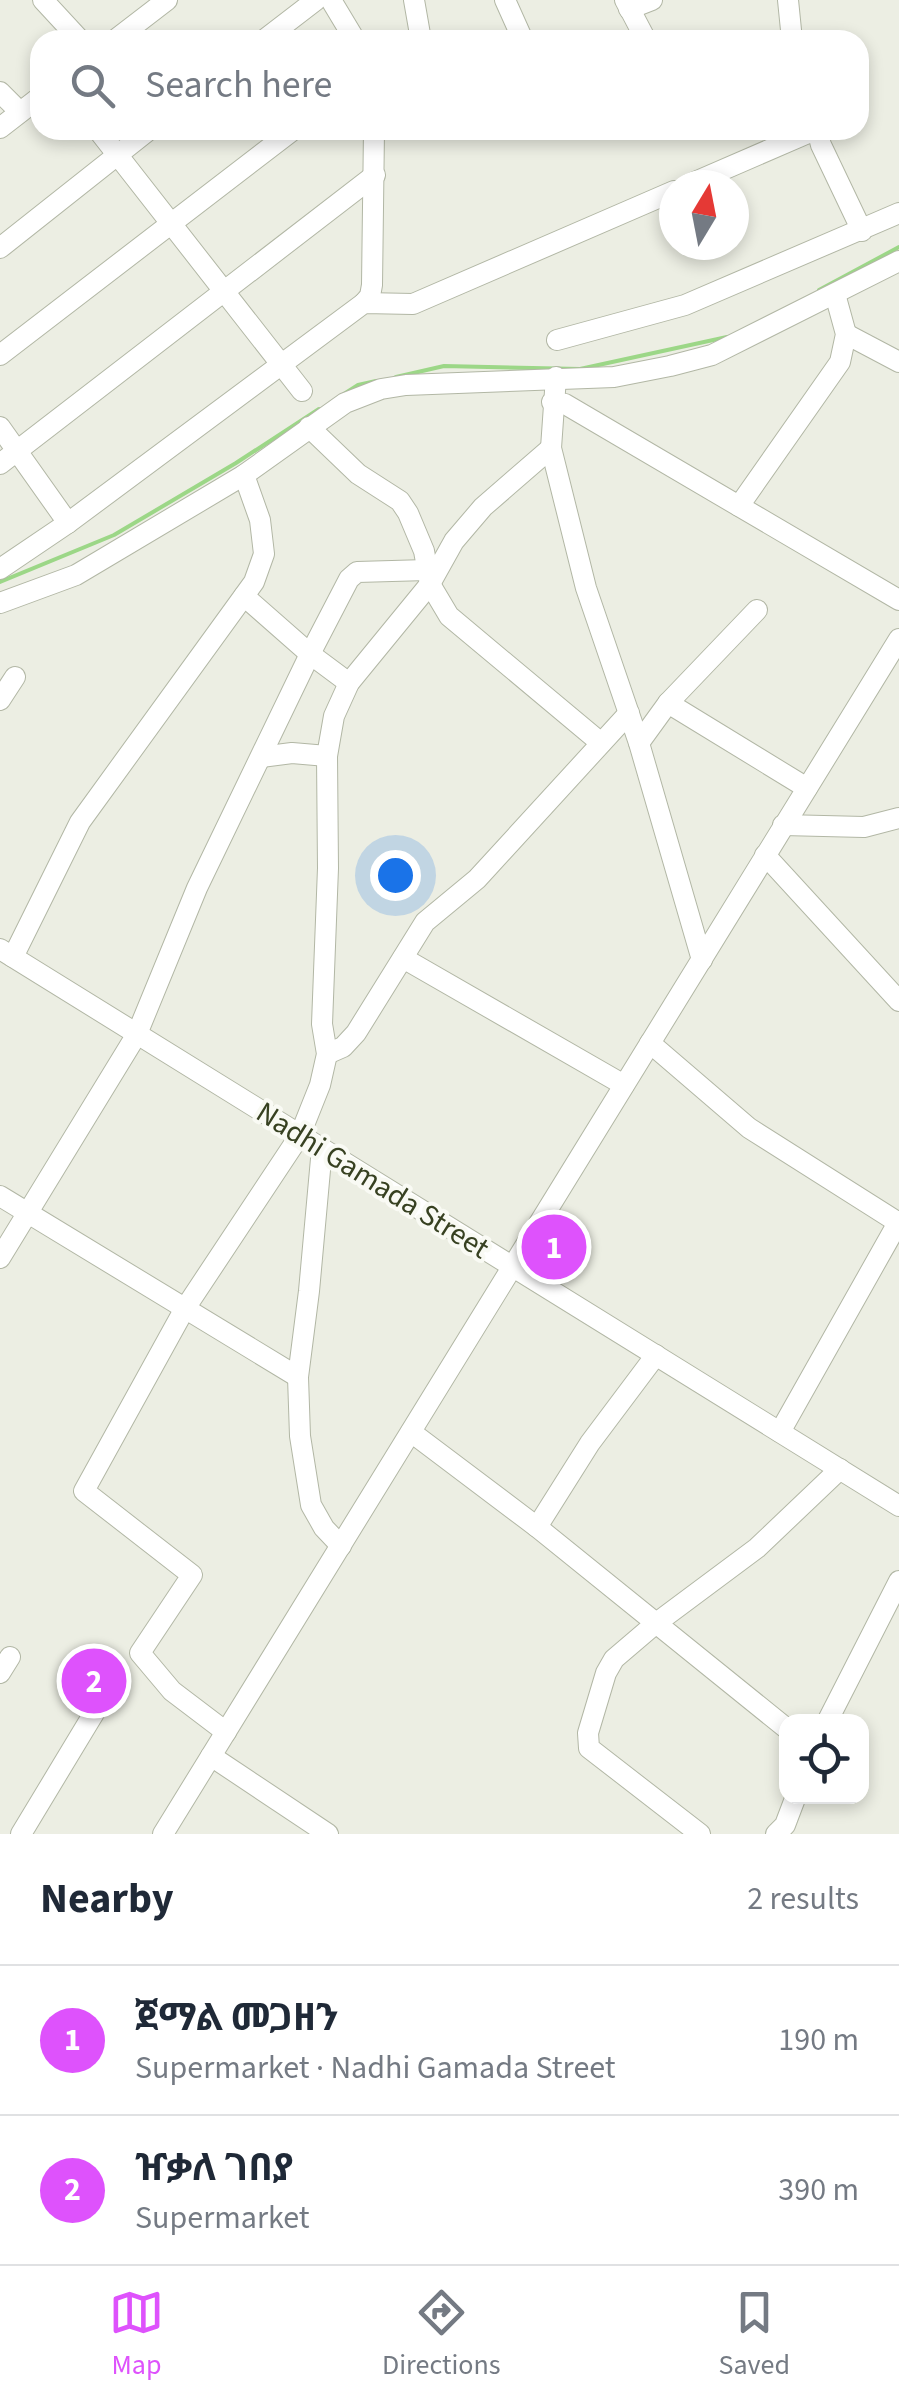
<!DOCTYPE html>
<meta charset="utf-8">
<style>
body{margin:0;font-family:"Source Sans 3","Noto Sans Ethiopic",sans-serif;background:#f2f2f3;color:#1f2937}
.controls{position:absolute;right:30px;bottom:30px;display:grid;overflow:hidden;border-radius:20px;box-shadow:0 5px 15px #0003}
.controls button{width:90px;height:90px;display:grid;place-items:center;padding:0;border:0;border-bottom:2px solid #e0e1e3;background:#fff;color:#1f2937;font:50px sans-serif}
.compass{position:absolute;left:659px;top:170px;width:90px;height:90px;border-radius:50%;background:#fff;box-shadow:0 5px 15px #0003;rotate:10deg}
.you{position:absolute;left:395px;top:875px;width:35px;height:35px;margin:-25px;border:8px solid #fff;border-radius:50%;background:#1a73e8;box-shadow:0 0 0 15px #1a73e833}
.badge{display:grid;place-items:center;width:65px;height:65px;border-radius:50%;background:#de52fc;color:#fff;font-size:32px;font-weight:700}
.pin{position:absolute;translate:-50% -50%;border:5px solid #fff;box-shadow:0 2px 10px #0006}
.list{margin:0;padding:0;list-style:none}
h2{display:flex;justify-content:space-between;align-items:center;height:130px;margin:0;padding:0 40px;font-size:42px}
h2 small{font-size:32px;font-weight:400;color:#747a83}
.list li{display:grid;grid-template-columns:65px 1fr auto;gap:30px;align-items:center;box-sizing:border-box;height:150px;padding:0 40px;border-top:2px solid #e0e1e3}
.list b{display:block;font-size:38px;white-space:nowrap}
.list p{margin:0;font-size:32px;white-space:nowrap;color:#747a83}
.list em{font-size:32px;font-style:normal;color:#747a83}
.icon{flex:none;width:55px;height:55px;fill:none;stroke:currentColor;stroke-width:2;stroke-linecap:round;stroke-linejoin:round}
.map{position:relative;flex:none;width:899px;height:1834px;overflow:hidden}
.search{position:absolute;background:#fff;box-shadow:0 5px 15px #0003;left:30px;right:30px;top:30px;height:110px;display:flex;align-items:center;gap:25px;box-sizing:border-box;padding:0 35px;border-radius:30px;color:#747a83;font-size:38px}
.sheet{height:430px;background:#fff}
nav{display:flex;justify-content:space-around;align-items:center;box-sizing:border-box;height:140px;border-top:2px solid #e0e1e3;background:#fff;font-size:28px;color:#747a83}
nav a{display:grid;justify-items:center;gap:5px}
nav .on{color:#de52fc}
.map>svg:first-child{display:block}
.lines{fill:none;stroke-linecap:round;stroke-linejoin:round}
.stream{stroke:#9cd787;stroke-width:4}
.minor-casing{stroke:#b2b7a5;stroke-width:22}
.minor{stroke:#fff;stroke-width:20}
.labels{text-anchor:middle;stroke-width:8;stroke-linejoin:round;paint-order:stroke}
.street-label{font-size:30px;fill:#374121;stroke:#f9faf4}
</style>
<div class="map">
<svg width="899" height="1834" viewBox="0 0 899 1834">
<rect width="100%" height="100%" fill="#eceee3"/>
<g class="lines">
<g class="stream">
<path d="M 819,290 L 899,247"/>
<path d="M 396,377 L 444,366 L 580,369 L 727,337"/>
<path d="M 344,394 L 358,385 L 376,381"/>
<path d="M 0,582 L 114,535 L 236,463 L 319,409"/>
</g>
<g class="minor-casing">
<g id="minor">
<path d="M 43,0 L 80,40"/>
<path d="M 331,0 L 355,40"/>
<path d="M 414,0 L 421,40"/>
<path d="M 505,0 L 523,40"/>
<path d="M 625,0 L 646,40"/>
<path d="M 788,0 L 792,40"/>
<path d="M 629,9 L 652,0"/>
<path d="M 115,40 L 167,0"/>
<path d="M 264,40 L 316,0"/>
<path d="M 0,92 L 20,112"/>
<path d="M 0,128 L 40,97"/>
<path d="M 98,130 L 302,391"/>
<path d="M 817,130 L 821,145 L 862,231"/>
<path d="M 688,185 L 815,130"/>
<path d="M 0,248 L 149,130"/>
<path d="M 364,303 L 370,296 L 372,285 L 374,130"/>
<path d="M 846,334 L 899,362"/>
<path d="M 557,340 L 685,305 L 899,213"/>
<path d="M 0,355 L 293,130"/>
<path d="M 556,377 L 551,448 L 586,588 L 639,743 L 702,960"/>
<path d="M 552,402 L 565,404 L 899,600"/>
<path d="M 0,427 L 68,523"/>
<path d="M 309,427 L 358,474 L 400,501 L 408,513 L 424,551 L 430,584 L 449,616 L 601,743"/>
<path d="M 0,464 L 375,175"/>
<path d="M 739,506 L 840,362 L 846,334 L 835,294"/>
<path d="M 0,569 L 68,523 L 364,303 L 413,304 L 674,191"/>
<path d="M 244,596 L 310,654 L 349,683"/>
<path d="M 0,603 L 76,575 L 244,475 L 345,403 L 381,389 L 406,385 L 614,377 L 670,366 L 712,355 L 899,261"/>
<path d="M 0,700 L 15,677"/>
<path d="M 668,703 L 807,788"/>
<path d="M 639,743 L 668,703 L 757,610"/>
<path d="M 261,757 L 292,753 L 327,756"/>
<path d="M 783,825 L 864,827 L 899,818"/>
<path d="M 765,855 L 899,1001"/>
<path d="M 0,949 L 899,1506"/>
<path d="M 13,957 L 80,822 L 254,582 L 264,554 L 260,520 L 244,475"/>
<path d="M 403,958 L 624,1085"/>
<path d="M 650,1043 L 749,1128 L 899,1223"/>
<path d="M 327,1054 L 343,1047 L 356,1033 L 425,922 L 477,879 L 629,713"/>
<path d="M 322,1148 L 309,1291 L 298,1377 L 300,1436 L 311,1505 L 324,1528 L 341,1546"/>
<path d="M 0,1196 L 298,1377"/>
<path d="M 0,1258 L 137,1034 L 197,888 L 310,654 L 349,579 L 357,572 L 427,570"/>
<path d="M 411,1432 L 537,1527 L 786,1728"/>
<path d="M 780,1432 L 899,1221"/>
<path d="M 537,1527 L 590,1443 L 656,1355"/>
<path d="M 0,1673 L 10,1657"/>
<path d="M 827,1722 L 899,1581"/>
<path d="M 226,1732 L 172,1691 L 140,1653 L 192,1575 L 84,1491 L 184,1310 L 300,1135 L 320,1085 L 327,1054 L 322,1024 L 328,868 L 327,756 L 334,716 L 349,683 L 430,584 L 454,541 L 483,507 L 551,448"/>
<path d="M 211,1756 L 328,1834"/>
<path d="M 21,1834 L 94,1713"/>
<path d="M 163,1834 L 899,639"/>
<path d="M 700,1834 L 589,1748 L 588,1733 L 606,1673 L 614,1659 L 655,1624 L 757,1548 L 840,1469"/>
<path d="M 776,1834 L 785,1825 L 796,1796"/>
</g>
</g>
<use href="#minor" class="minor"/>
</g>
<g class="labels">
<g class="street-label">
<text transform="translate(373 1180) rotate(32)" y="10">Nadhi Gamada Street</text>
</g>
</g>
</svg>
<div class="controls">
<button><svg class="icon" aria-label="locate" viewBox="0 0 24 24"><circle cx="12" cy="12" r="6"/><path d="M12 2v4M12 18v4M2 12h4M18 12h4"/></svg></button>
</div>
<svg class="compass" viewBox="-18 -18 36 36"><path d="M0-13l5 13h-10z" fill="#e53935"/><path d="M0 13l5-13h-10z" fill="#747a83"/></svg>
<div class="you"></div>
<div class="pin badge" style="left:554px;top:1247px">1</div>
<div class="pin badge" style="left:94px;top:1681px">2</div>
<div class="search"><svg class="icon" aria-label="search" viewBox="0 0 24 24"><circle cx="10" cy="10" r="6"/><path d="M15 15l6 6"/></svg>Search here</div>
</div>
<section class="sheet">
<h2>Nearby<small>2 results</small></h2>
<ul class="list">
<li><span class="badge">1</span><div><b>ጀማል መጋዘን</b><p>Supermarket · Nadhi Gamada Street</p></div><em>190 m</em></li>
<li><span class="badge">2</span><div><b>ዠቃለ ገበያ</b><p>Supermarket</p></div><em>390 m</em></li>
</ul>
</section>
<nav>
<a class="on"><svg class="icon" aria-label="map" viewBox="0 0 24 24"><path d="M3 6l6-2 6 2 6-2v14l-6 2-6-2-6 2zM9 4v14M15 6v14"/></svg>Map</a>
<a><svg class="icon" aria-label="directions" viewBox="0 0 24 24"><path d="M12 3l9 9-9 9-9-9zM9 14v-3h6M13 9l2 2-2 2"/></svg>Directions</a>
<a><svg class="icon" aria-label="saved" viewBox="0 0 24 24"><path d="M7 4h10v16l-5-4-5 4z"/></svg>Saved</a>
</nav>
